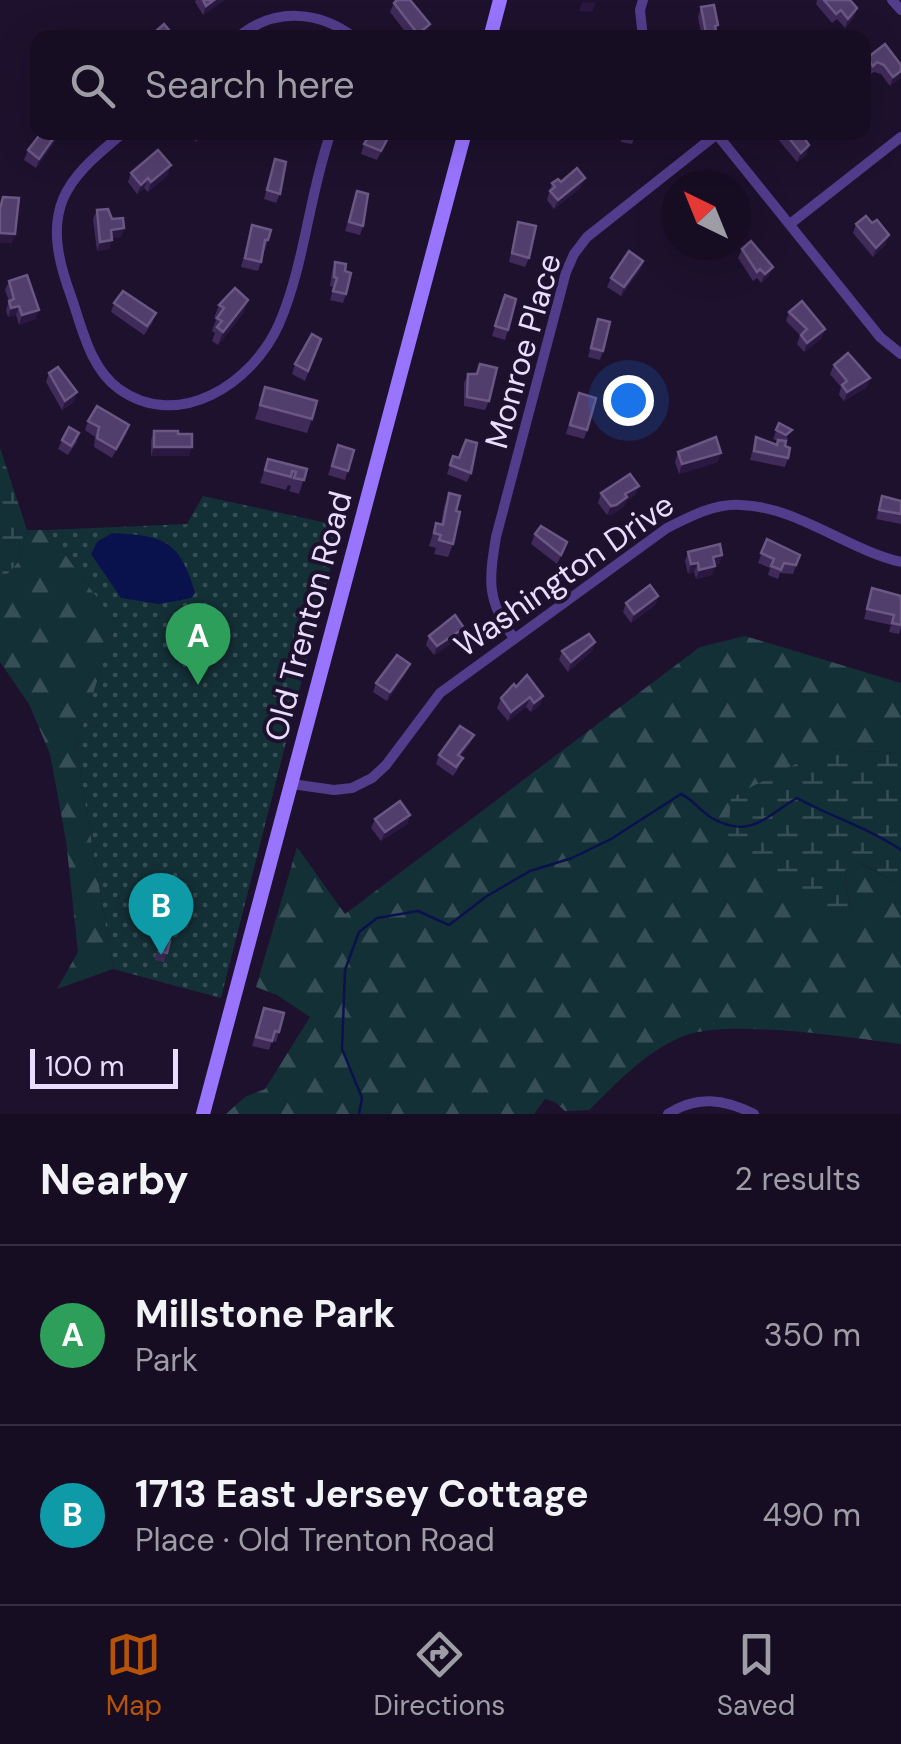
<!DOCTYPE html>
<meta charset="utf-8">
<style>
body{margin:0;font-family:"DM Sans",sans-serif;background:#1f162a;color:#f1f3f6}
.compass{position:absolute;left:661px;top:170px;width:90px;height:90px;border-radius:50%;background:#160d22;box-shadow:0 10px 40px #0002;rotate:317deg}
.scale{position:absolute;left:30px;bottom:25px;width:148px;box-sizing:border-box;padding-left:10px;border:5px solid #e9ddff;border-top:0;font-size:28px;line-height:35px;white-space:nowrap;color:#e9ddff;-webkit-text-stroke:8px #1d112d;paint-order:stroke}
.you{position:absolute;left:628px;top:400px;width:35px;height:35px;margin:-25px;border:8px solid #fff;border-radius:50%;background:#1a73e8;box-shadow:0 0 0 15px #1a73e833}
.badge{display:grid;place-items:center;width:65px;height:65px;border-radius:50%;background:#b45309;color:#fff;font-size:32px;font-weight:700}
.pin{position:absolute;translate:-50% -82px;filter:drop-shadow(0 2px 5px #0008)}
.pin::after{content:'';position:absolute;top:52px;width:35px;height:30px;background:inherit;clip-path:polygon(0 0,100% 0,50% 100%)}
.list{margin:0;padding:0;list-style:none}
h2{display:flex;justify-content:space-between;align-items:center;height:130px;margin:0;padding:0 40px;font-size:42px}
h2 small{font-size:32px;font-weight:400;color:#9e9ca5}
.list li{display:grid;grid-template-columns:65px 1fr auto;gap:30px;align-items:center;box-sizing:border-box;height:180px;padding:0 40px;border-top:2px solid #352d40}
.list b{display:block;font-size:38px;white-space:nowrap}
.list p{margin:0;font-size:32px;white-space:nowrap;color:#9e9ca5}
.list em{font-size:32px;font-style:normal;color:#9e9ca5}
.icon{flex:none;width:55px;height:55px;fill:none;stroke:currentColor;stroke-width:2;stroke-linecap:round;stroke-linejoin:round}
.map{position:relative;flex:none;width:901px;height:1114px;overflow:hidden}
.search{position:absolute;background:#160d22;box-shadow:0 10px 40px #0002;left:30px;right:30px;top:30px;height:110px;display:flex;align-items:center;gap:25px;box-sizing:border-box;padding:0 35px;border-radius:20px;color:#9e9ca5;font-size:38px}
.sheet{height:490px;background:#160d22}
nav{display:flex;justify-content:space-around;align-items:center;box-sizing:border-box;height:140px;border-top:2px solid #352d40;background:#160d22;font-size:28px;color:#9e9ca5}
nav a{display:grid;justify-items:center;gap:5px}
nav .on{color:#b45309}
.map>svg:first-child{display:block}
.forest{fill:url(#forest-firs)}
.wetland{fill:url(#wetland-marsh)}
.park{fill:url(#park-dots)}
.water{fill:#0a124d}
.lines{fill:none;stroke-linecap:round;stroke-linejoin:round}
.stream{stroke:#0a124d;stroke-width:2.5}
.minor{stroke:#523c8c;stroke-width:10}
.secondary{stroke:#9974ff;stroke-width:14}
.wall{fill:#402a5a}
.shaded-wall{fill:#2a1841}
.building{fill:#523e6c;stroke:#6a5783;stroke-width:2.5}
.labels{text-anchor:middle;stroke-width:8;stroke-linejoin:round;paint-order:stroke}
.street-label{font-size:32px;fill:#e9ddff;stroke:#1d112d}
</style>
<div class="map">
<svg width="901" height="1114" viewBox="0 0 901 1114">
<defs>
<pattern id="forest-firs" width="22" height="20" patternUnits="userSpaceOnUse" patternTransform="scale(2.5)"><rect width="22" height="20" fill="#143037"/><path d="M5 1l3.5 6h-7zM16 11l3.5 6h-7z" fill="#364e55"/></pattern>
<pattern id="wetland-marsh" width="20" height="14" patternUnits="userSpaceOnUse" patternTransform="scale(2.5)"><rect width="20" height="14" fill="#143037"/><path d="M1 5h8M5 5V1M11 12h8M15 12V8" fill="none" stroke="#364e55"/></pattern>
<pattern id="park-dots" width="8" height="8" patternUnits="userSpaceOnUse" patternTransform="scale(2.5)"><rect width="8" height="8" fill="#143037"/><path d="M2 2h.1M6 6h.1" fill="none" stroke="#364e55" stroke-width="1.8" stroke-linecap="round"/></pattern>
</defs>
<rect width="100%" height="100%" fill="#1d112d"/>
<g class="forest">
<path d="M 27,530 L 47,530 L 116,623 L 76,747 L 113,969 L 57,989 L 78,952 L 66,840 L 50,754 L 29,704 L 0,662 L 0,582 L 19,561 Z"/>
<path d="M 745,636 L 901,683 L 901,753 L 824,749 L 731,798 L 850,916 L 845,870 L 860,863 L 901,886 L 901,1044 C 850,1038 723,1017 679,1038 C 643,1054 617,1083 589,1110 L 565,1111 L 555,1102 L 545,1099 L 534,1114 L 226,1114 L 245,1097 L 265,1089 L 310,1017 L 277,995 L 256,987 L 297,847 L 345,914 L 700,647 Z"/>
</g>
<g class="wetland">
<path d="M 0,448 L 27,530 L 19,561 L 0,582 Z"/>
<path d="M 824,749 L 901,753 L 901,886 L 861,863 L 845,870 L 850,916 L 836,923 L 756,870 L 728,835 L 731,798 Z"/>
</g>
<path class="park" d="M 203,496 L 341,526 L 221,998 L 113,969 L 76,747 L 116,623 L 47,530 L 187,524 Z"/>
<path class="water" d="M 112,533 C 164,536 179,539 195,593 L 191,598 L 159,604 L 121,598 L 91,554 L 97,542 Z"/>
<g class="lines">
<path class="stream" d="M 359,1114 L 362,1098 L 342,1049 L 345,970 L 359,932 L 377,918 L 418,911 L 449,925 L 487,896 L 530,871 L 572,858 L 611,839 L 681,794 C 694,800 700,811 712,818 C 750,840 766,816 797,798 C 831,817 869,828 901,850"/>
<g class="minor">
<path d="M 643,0 L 640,10 L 643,38"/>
<path d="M 892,0 L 901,10"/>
<path d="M 237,38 C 273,7 319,10 355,38"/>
<path d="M 124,132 C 101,152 75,171 63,199 C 50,231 60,266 71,296 C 82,328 90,368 119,389 C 179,432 253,383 279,324 C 305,264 309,194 331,132"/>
<path d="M 715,132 L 880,337 L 901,354"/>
<path d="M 790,224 L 901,137"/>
<path d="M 514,638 C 486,601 489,580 496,537 L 566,272 L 574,254 L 587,237 L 717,134"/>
<path d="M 292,784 L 334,790 L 352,788 L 372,778 L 386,765 L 440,693 L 667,528 C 689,517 715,503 741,505 C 798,507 846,549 901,562"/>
<path d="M 668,1114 C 697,1095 724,1099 754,1114"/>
</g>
<g class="secondary">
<path d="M 490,38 L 500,0"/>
<path d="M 203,1114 L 465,132"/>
</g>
</g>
<g class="wall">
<path d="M 196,0 L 224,0 L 203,15 L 195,2 Z"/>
<path d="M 817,0 L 850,0 L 857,8 L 854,18 L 845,28 L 837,19 L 832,23 L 816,4 Z"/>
<path d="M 394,3 L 426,34 L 422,38 L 410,38 L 390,12 Z"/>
<path d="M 701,7 L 716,31 L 717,38 L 702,38 L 698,17 Z"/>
<path d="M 885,44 L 900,78 L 890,86 L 881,74 L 874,72 L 869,75 L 864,67 L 867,58 Z"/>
<path d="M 58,132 L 55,141 L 36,168 L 24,160 L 28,150 Z"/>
<path d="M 188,132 L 205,132 L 196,142 Z"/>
<path d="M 393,132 L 377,160 L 361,154 L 364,144 Z"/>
<path d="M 622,132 L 636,132 L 632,144 L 621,142 Z"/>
<path d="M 779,132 L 800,132 L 809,145 L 806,155 L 797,162 L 777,138 Z"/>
<path d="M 275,159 L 280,194 L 276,203 L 264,199 Z"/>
<path d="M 131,173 L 168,175 L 148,192 L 144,188 L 137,194 L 128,182 Z"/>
<path d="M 561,182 L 581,187 L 554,209 L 547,200 L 552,183 Z"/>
<path d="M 357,191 L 363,226 L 360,235 L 345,231 Z"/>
<path d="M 97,210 L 124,228 L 121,237 L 112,238 L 109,249 L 97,251 L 93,219 Z"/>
<path d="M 518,222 L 529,258 L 525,267 L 509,262 Z"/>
<path d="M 856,224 L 886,244 L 873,257 L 853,233 Z"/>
<path d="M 252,225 L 271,230 L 258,271 L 241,267 Z"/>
<path d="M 742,249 L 769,276 L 761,283 L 757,278 L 753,281 L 738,258 Z"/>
<path d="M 643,261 L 640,270 L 621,296 L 607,287 L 611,278 Z"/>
<path d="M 335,262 L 345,271 L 346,294 L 343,303 L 330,300 L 334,287 L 330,286 L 332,271 Z"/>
<path d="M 9,281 L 39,310 L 35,319 L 19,325 L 16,315 L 8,317 L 6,310 L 9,301 L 5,290 Z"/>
<path d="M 505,295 L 508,330 L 505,340 L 492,336 Z"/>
<path d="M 248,300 L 243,313 L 218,345 L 212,341 L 215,333 L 212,331 L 216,320 L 214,318 L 219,305 Z"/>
<path d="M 114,303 L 156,313 L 152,323 L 144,335 L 111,312 Z"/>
<path d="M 789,312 L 822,338 L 804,352 L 797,344 L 800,335 L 786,321 Z"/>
<path d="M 598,319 L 603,351 L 600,360 L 588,357 Z"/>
<path d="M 321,339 L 305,381 L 292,374 L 295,364 Z"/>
<path d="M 480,364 L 489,401 L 485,410 L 464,406 L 464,383 L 468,374 L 476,374 Z"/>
<path d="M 834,365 L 867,387 L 844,401 L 839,395 L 841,387 L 830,374 Z"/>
<path d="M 49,373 L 74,402 L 62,410 L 46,382 Z"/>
<path d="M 265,387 L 312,419 L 307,433 L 255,419 Z"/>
<path d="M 575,403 L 587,430 L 584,439 L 566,434 Z"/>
<path d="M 88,421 L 129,425 L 126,435 L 112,458 L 94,447 L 95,437 L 85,430 Z"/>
<path d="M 779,423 L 788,439 L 786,441 L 785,446 L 788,458 L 785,467 L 750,460 L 756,437 L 777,444 L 778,441 L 773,439 Z"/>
<path d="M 154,431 L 178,434 L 189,456 L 151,456 L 151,440 Z"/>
<path d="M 79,433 L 76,443 L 68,455 L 58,449 L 62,440 Z"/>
<path d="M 338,445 L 354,450 L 345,480 L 328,475 Z"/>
<path d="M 678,452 L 718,462 L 679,474 L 675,462 Z"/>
<path d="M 453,456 L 471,473 L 467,482 L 447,474 Z"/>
<path d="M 268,459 L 307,469 L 299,494 L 289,491 L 291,486 L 288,485 L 286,490 L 260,483 Z"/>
<path d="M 449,493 L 456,511 L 453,544 L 448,557 L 434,554 L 436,548 L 429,546 L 436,523 L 441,524 L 444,507 Z"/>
<path d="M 601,493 L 635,495 L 626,501 L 624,506 L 613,514 L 607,515 L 598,503 Z"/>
<path d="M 882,496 L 901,501 L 901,524 L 876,519 Z"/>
<path d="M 535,534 L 563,552 L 557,564 L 531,544 Z"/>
<path d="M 767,539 L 800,555 L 793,574 L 780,573 L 778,579 L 768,575 L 770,568 L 758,563 Z"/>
<path d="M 688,552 L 722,555 L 719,564 L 715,565 L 712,575 L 696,579 L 694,572 L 688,574 L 685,561 Z"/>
<path d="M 872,588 L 901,596 L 901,628 L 899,634 L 889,632 L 891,625 L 864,619 Z"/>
<path d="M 658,596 L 655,605 L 631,623 L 623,612 L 626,603 Z"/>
<path d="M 464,628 L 461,637 L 434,655 L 426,645 L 429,636 Z"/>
<path d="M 595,642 L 592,651 L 568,672 L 559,660 L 562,651 Z"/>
<path d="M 406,673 L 387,701 L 373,692 L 376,683 Z"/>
<path d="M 543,696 L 540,705 L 531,712 L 526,707 L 508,721 L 497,708 L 501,698 Z"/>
<path d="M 474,735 L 470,744 L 460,757 L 463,758 L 459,767 L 453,776 L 436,764 L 439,755 Z"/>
<path d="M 410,815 L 407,824 L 381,841 L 371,828 L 375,819 Z"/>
<path d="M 162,939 L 170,941 L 164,962 L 155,960 Z"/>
<path d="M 264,1008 L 279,1032 L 276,1042 L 272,1041 L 269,1050 L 252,1046 Z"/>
</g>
<g class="shaded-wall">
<path d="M 214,0 L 224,0 L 203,15 L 206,6 Z"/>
<path d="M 582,2 L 596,3 L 592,12 L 579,11 Z"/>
<path d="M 857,8 L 854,18 L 845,28 L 848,19 Z"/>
<path d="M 430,24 L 426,34 L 422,38 L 417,38 L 418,34 Z"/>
<path d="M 901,71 L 900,78 L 890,86 L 893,77 Z"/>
<path d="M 58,132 L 55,141 L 36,168 L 39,159 Z"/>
<path d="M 391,132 L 393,132 L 377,160 L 381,151 Z"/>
<path d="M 809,145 L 806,155 L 797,162 L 801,153 Z"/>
<path d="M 171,165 L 168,175 L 148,192 L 151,182 Z"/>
<path d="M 148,178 L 144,188 L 137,194 L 141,185 Z"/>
<path d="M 585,178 L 581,187 L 554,209 L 558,200 Z"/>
<path d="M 124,228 L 121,237 L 108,239 L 111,230 Z"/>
<path d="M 0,233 L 15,234 L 12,243 L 0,243 Z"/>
<path d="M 889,235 L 886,244 L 873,257 L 876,248 Z"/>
<path d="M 112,240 L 109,249 L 97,251 L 100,242 Z"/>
<path d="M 643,261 L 640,270 L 621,296 L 624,287 Z"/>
<path d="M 773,267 L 769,276 L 761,283 L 765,274 Z"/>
<path d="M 248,300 L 243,313 L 218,345 L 223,332 Z"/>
<path d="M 19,306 L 16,315 L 8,317 L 11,308 Z"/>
<path d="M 39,310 L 35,319 L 19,325 L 22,315 Z"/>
<path d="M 825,329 L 822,338 L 804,352 L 807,343 Z"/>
<path d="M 870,378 L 867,387 L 844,401 L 847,392 Z"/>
<path d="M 77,392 L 74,402 L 62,410 L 65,401 Z"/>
<path d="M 129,425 L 126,435 L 112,458 L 116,449 Z"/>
<path d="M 154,447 L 192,447 L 189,456 L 151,456 Z"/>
<path d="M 721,453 L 718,462 L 679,474 L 682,464 Z"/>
<path d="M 639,486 L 635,495 L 626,501 L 624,506 L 613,514 L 607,515 L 611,506 L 625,494 Z"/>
<path d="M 722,555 L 719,564 L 710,567 L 713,557 Z"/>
<path d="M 698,563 L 694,572 L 688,574 L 691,564 Z"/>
<path d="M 715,566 L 712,575 L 696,579 L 699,570 Z"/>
<path d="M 658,596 L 655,605 L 631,623 L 634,614 Z"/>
<path d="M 464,628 L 461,637 L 434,655 L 437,646 Z"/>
<path d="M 595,642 L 592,651 L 568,672 L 571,662 Z"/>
<path d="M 410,664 L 406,673 L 387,701 L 390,692 Z"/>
<path d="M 543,696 L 540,705 L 531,712 L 534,703 Z"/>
<path d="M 530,697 L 526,707 L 508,721 L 511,712 Z"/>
<path d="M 474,735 L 470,744 L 454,764 L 458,755 Z"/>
<path d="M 410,815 L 407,824 L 381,841 L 385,832 Z"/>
</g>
<g class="building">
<path d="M 203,0 L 214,0 L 206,6 Z"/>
<path d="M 397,0 L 410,0 L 430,24 L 418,34 L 394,3 Z"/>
<path d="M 824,0 L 850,0 L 857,8 L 848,19 L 841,10 L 836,14 Z"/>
<path d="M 714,5 L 718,25 L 715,26 L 717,36 L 707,38 L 701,7 Z"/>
<path d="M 164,24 L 175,37 L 154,38 L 159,34 L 156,31 Z"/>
<path d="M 885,44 L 901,65 L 901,71 L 893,77 L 884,65 L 877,62 L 873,66 L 867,58 Z"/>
<path d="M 42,132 L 58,132 L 39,159 L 28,150 Z"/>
<path d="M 372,132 L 391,132 L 381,151 L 364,144 Z"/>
<path d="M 784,132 L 800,132 L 809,145 L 801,153 Z"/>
<path d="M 158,150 L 171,165 L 151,182 L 148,178 L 141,185 L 131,173 Z"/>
<path d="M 275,159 L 286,162 L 280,194 L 267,190 Z"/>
<path d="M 577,168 L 585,178 L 558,200 L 550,191 L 555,187 L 552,183 L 558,179 L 561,182 Z"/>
<path d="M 707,179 L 713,185 L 699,185 Z"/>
<path d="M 357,191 L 368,194 L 363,226 L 349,222 Z"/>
<path d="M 3,197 L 19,198 L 15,234 L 0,233 L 0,209 Z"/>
<path d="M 108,209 L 112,219 L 123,218 L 124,228 L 111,230 L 112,240 L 100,242 L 97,210 Z"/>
<path d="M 866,216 L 872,223 L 877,220 L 889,235 L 876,248 L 856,224 Z"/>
<path d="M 518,222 L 536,226 L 529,258 L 512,253 Z"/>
<path d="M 252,225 L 271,230 L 268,240 L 265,240 L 261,262 L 245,258 Z"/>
<path d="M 751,241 L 773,267 L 765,274 L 760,269 L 757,272 L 742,249 Z"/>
<path d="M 629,251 L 643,261 L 624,287 L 611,278 Z"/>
<path d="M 335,262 L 346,264 L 345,271 L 351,273 L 346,294 L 333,291 L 337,278 L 334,277 Z"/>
<path d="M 27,275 L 39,310 L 22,315 L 19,306 L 11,308 L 9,301 L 14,299 L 9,281 Z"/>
<path d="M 235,288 L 248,300 L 223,332 L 217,327 L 222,321 L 217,318 L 224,308 L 219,305 Z"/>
<path d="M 123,291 L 156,313 L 147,326 L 114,303 Z"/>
<path d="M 505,295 L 516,299 L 508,330 L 495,326 Z"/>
<path d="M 802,301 L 825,329 L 807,343 L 801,335 L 807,329 L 789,312 Z"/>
<path d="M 598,319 L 610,322 L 603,351 L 591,348 Z"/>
<path d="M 312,334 L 321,339 L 308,371 L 295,364 Z"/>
<path d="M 848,353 L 870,378 L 847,392 L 842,385 L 847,381 L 834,365 Z"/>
<path d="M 480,364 L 497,368 L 489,401 L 467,397 L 468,374 L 477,374 Z"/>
<path d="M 58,367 L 77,392 L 65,401 L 49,373 Z"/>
<path d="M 265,387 L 317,401 L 312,419 L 260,405 Z"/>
<path d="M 579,393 L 596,398 L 587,430 L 570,425 Z"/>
<path d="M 97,406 L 129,425 L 116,449 L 97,438 L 99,427 L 88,421 Z"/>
<path d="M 779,423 L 792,430 L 786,435 L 776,430 Z"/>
<path d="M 69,427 L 79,433 L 71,446 L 62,440 Z"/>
<path d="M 154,431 L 178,431 L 178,434 L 192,434 L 192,447 L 154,447 Z"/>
<path d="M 716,437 L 721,453 L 682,464 L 678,452 Z"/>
<path d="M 756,437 L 777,445 L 778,440 L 786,441 L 785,446 L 790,448 L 788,458 L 754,451 Z"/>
<path d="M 466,440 L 477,443 L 471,473 L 450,465 L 453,456 L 459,458 Z"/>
<path d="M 338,445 L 354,450 L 348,471 L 332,466 Z"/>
<path d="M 268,459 L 307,469 L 304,480 L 294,478 L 296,472 L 292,471 L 291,477 L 265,470 Z"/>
<path d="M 630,474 L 639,486 L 625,494 L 627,497 L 616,505 L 611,506 L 601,493 Z"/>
<path d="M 449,493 L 460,496 L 456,511 L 460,512 L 453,544 L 439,540 L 441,535 L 434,533 L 436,523 L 443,525 Z"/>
<path d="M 882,496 L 901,501 L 901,514 L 879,510 Z"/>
<path d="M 541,526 L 567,542 L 561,555 L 535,534 Z"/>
<path d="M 767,539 L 800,555 L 796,565 L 784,563 L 781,570 L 771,566 L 774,559 L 761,553 Z"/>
<path d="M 720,544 L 722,555 L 713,557 L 715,566 L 699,570 L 698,563 L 691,564 L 688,552 Z"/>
<path d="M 650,585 L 658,596 L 634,614 L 626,603 Z"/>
<path d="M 872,588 L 901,596 L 901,625 L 892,623 L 894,615 L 867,609 Z"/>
<path d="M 455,615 L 464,628 L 437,646 L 429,636 Z"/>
<path d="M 589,634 L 595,642 L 571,662 L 562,651 Z"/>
<path d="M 397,655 L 410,664 L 390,692 L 376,683 Z"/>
<path d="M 527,675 L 543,696 L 534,703 L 530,697 L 511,712 L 501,698 L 514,684 L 516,687 Z"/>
<path d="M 460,726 L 474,735 L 458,755 L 463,758 L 456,767 L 439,755 Z"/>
<path d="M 400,801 L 410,815 L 385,832 L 375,819 Z"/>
<path d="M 162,939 L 170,941 L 167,953 L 159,951 Z"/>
<path d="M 264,1008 L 284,1013 L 279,1032 L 275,1031 L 272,1041 L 256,1037 Z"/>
</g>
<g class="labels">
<g class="street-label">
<text transform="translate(523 351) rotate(-74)" y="11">Monroe Place</text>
<text transform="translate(564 575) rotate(-35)" y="11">Washington Drive</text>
<text transform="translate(308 616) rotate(-75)" y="11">Old Trenton Road</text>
</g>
</g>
</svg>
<svg class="compass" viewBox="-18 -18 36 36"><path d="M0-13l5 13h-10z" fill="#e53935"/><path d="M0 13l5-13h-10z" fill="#9e9ca5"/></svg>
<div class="scale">100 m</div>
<div class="you"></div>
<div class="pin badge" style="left:198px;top:685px;background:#2e9e5b">A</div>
<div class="pin badge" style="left:161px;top:955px;background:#0f9aa8">B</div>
<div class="search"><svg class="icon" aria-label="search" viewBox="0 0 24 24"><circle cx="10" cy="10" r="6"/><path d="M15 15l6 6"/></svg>Search here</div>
</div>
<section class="sheet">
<h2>Nearby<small>2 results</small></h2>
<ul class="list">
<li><span class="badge" style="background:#2e9e5b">A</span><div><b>Millstone Park</b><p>Park</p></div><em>350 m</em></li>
<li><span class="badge" style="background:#0f9aa8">B</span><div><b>1713 East Jersey Cottage</b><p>Place · Old Trenton Road</p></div><em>490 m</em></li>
</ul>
</section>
<nav>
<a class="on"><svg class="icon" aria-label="map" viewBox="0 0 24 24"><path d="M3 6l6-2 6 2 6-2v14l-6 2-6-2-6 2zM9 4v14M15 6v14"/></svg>Map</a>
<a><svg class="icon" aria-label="directions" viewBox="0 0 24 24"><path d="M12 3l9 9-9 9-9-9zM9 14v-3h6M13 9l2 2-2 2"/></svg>Directions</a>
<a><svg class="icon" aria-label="saved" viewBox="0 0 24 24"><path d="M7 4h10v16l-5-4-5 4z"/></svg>Saved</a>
</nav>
